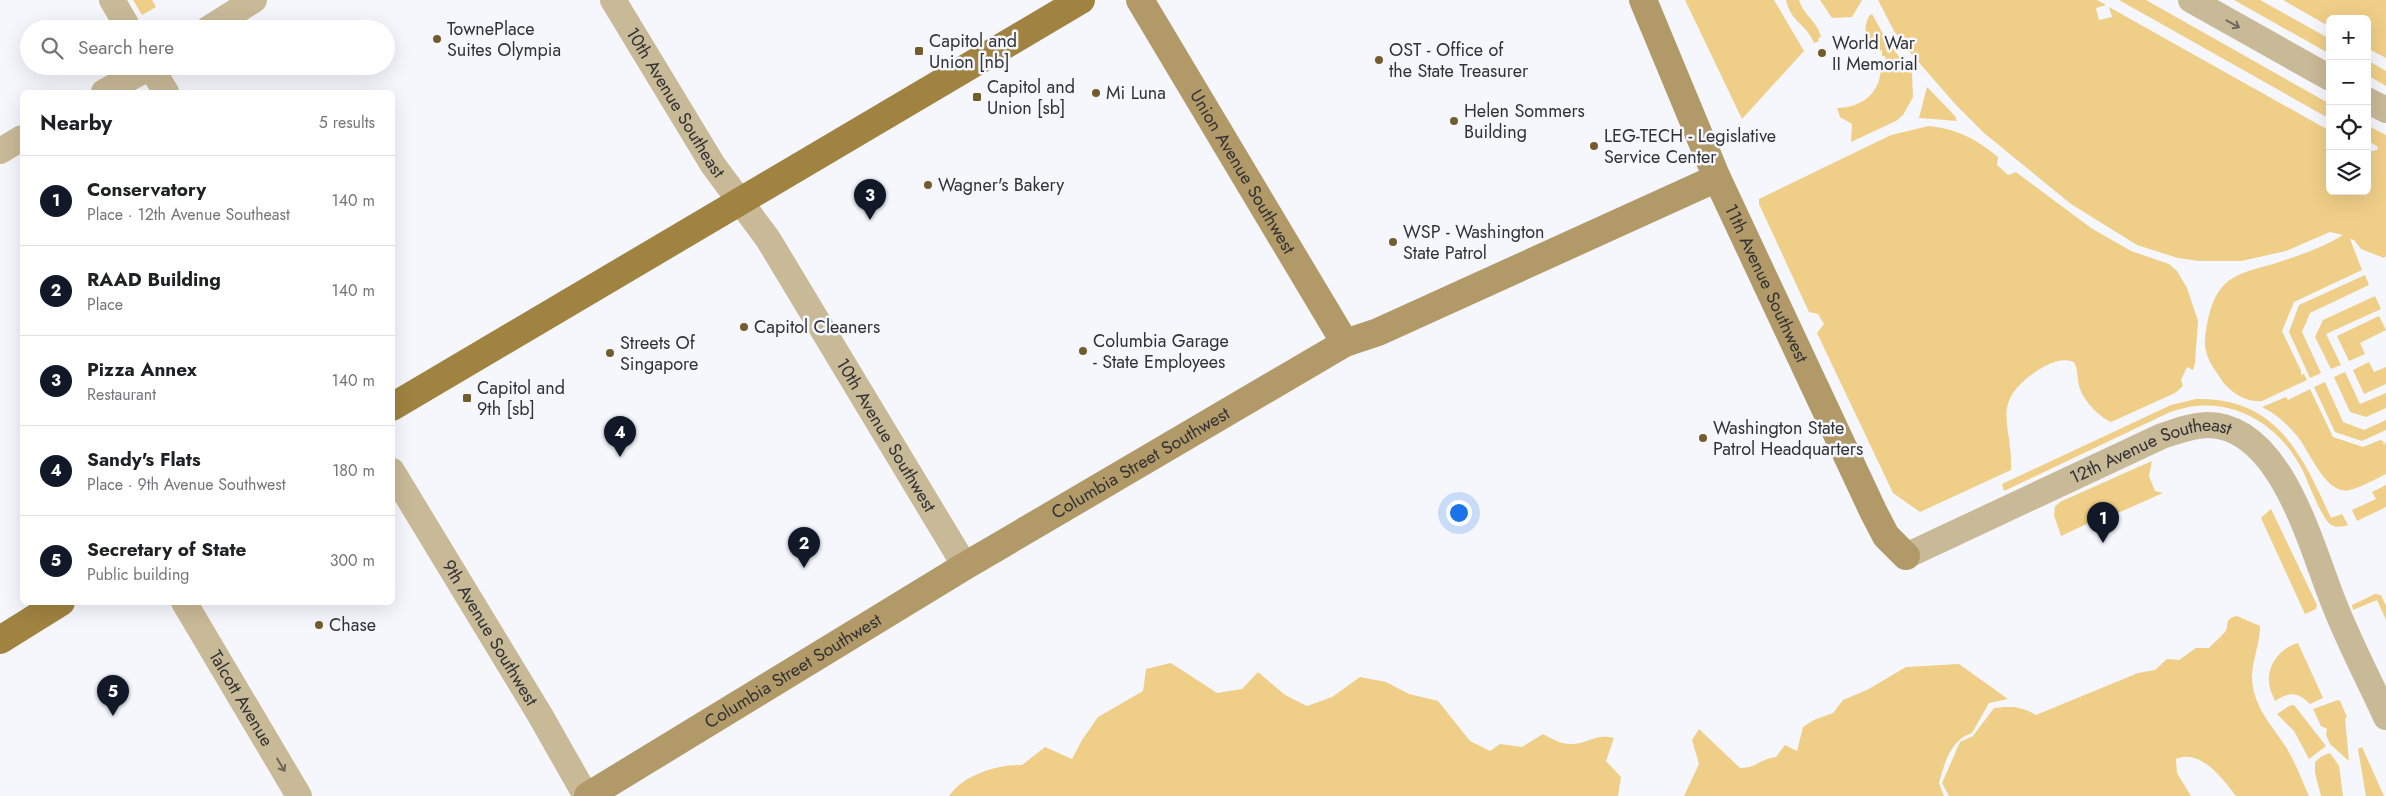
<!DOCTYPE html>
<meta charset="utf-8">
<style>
body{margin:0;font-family:Jost,sans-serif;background:#f6f6f6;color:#202124}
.controls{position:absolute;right:15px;top:15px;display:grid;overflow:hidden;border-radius:8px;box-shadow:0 5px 20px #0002}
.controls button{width:45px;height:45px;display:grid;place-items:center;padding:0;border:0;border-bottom:1px solid #e0e0e0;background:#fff;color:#202124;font:25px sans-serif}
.you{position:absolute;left:1458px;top:512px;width:18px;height:18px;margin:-12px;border:4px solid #fff;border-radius:50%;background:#1a73e8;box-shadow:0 0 0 8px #1a73e833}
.badge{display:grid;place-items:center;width:32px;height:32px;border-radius:50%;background:#111827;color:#fff;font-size:16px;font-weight:700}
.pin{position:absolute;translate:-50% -41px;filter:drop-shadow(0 1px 2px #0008)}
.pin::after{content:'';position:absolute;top:26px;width:18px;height:15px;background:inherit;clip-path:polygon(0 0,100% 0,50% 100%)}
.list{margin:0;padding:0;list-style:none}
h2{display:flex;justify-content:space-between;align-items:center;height:65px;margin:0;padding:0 20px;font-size:21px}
h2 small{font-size:16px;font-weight:400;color:#757577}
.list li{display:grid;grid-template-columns:32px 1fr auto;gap:15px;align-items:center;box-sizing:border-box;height:90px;padding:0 20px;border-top:1px solid #e0e0e0}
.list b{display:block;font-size:19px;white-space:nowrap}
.list p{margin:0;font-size:16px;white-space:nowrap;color:#757577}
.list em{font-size:16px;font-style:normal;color:#757577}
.icon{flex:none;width:28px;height:28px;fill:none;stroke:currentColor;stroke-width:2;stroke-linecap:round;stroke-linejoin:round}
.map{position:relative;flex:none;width:2386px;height:796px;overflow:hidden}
.search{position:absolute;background:#fff;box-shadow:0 5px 20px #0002;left:20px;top:20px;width:375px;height:55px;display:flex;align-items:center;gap:12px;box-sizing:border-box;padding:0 18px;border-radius:28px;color:#757577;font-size:19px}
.panel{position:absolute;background:#fff;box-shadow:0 5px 20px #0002;left:20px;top:90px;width:375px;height:515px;border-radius:8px}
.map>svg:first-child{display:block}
.green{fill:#efce87}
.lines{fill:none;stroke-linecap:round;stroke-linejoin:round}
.street{stroke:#c8b997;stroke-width:26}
.secondary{stroke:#b19a67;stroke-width:28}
.primary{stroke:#a08341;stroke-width:28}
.oneway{stroke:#6e685c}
.poi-dot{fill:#725c2c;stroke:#f6f7fc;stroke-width:2}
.labels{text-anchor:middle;stroke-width:5;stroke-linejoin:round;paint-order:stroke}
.poi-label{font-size:18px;fill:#323234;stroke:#f6f7fc;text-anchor:start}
.street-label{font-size:18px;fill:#323234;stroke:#f6f7fc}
</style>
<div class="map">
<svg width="2386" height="796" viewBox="0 0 2386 796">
<rect width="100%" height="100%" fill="#f6f7fc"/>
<g class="green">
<path d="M 133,0 L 152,0 L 156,7 L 142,15 Z"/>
<path d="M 1685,0 L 1774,0 L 1804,51 L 1742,119 Z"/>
<path d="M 1786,0 L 1799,0 C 1804,16 1816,20 1821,36 L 1818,39 L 1819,41 L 1814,43 C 1805,22 1792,24 1786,0 Z"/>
<path d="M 1820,0 L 1862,0 L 1852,17 L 1832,18 Z"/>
<path d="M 1878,0 L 2097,0 L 2106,5 L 2096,8 L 2099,20 L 2112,17 L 2109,7 L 2330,131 L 2330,191 L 2367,191 L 2367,152 L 2377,150 L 2378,147 L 2367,140 L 2367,125 L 2386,135 L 2386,256 L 2384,258 L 2361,249 L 2354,240 L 2350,239 L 2362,270 L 2294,302 L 2282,331 L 2301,371 L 2301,375 L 2304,374 L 2307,380 L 2262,401 C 2247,403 2229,392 2221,379 C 2204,355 2202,348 2208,319 C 2218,275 2239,274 2276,263 C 2298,256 2324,247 2343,235 L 2330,232 L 2286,251 L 2241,261 L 2199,261 L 2178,258 L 2137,245 L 2071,204 L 1984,133 L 1956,105 L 1908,50 L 1894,31 Z"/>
<path d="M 2119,0 L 2146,0 L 2330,104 L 2330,119 Z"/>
<path d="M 2234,0 L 2260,0 L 2330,39 L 2330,54 Z"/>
<path d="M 2283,0 L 2386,0 L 2386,58 L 2367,48 L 2367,19 L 2330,19 L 2330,27 Z"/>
<path d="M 1872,14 L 1886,39 L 1912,74 L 1913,97 L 1903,115 L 1896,121 L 1851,142 L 1852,124 L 1840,117 L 1837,108 C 1863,108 1884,90 1880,63 L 1886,62 L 1885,56 L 1882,56 L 1882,50 L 1878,51 C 1868,38 1861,33 1869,16 Z"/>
<path d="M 2367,60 L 2386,71 L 2386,86 L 2367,75 Z"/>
<path d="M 1927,87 L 1955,116 L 1957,121 L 1919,118 Z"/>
<path d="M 1929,126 C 1958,129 1976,139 1998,157 L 1997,165 L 2008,175 L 2016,172 L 2091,228 L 2131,251 L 2169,264 L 2177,271 L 2187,288 L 2198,321 L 2195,363 L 2193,370 L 2187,367 L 2181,380 L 2183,386 L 2175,393 L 2111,422 C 2098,416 2083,400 2079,386 C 2077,377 2078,370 2074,362 C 2061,357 2050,363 2038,370 C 1988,404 2013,423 2011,470 L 1920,512 L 1893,493 L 1817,333 L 1824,324 L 1818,314 L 1809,312 L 1759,204 L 1759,199 L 1891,135 Z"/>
<path d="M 2365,275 L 2369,285 L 2310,313 L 2302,332 L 2321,373 L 2310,378 L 2289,332 L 2299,305 Z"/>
<path d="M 2375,296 L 2381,309 L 2326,334 L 2341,365 L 2331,369 L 2315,337 L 2323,320 Z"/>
<path d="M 2379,316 L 2386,330 L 2360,343 L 2365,354 L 2349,361 L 2337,336 Z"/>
<path d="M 2369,362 L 2374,372 L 2386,367 L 2386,384 L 2364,394 L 2353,370 Z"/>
<path d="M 2345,372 L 2360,404 L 2386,393 L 2386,408 L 2366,417 L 2350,412 L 2334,377 Z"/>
<path d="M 2325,382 L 2343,422 L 2364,430 L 2386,420 L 2386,430 L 2362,441 L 2335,432 L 2314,387 Z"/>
<path d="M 2310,389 L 2333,437 L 2363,447 L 2380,440 L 2383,441 L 2384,445 L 2386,441 L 2386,474 C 2376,479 2361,487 2350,490 C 2326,496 2310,452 2298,437 C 2288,425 2277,414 2262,407 L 2286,397 L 2288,400 Z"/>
<path d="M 2196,399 C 2277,397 2302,455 2331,518 L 2342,514 L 2348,525 C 2342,527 2335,528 2330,524 C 2321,517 2308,481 2302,469 C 2276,419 2223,391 2168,413 L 2004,491 L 2002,484 L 2171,405 Z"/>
<path d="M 2152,461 L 2149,476 L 2155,491 L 2163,493 L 2120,512 L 2108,514 L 2061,536 L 2054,515 L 2055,506 L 2062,501 Z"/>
<path d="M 2386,485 L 2386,507 L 2357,521 L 2352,510 L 2376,499 L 2372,492 Z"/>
<path d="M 2271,509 L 2317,605 L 2316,609 L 2305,614 L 2261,518 Z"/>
<path d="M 2375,594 L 2381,595 L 2386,606 L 2386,620 L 2377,600 L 2353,610 L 2352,605 Z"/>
<path d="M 2237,616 L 2260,626 C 2260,643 2253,658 2252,675 C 2252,706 2271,724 2286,747 C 2295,762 2302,780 2309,796 L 2236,796 C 2223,779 2200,748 2176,759 L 2177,773 L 2191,796 L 1949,796 L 1942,783 L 1960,742 L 1973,736 L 1994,708 C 2011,706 2021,706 2036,715 L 2138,673 L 2155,670 L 2167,659 L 2179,660 L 2196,648 L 2209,648 C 2214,642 2220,638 2224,633 C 2231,626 2222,619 2237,616 Z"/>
<path d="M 2298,643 L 2323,698 L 2310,704 C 2298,692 2290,691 2275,701 C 2273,696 2269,688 2269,682 C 2267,664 2282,647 2298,643 Z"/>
<path d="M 1171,663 L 1217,693 L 1242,689 L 1258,672 L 1285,695 L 1307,706 L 1332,697 L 1360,677 L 1386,682 L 1409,694 L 1438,701 L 1470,741 L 1490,751 L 1500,744 L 1522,747 L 1543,734 C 1550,738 1561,744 1569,744 C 1587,745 1594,733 1614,738 L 1606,761 L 1621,777 L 1618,796 L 949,796 C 963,775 998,764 1022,765 L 1045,747 L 1072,759 L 1082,740 L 1098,717 L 1143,691 L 1146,669 Z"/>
<path d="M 1959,664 L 2008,699 L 1989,703 L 1972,733 C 1951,739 1944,764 1939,783 L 1944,796 L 1684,796 L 1699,764 L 1692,740 L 1699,729 L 1740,768 C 1757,768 1759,759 1776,757 L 1785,745 L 1797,751 L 1803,727 L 1814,720 L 1833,713 L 1843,700 L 1867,690 L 1906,667 Z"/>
<path d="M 2338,700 L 2340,701 L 2347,717 L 2345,719 L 2349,761 L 2330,744 L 2326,735 L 2327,729 L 2321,726 L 2313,709 Z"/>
<path d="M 2294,705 L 2326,746 L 2309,759 L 2294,731 L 2277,714 L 2289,706 Z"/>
<path d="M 2362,747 L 2384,796 L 2366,796 L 2358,749 Z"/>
<path d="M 2330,753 L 2339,766 L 2343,796 L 2321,796 L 2315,773 L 2315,762 L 2322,756 Z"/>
</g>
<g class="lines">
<g class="street">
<path d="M 112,0 L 129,29"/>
<path id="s1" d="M 613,0 L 713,165 L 768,239 L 965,566"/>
<path d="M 2191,0 L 2330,78"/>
<path d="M 208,29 L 254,0"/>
<path d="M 150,66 L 166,92"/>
<path d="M 104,92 L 152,66"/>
<path d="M 2367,100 L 2386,110"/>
<path d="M 0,151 L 22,138"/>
<path id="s2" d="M 392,471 L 540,715 L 586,796"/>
<path id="s3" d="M 1906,556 L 2162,436 C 2177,431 2190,426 2206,425 C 2282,423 2312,551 2335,606 C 2350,644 2369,680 2386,717"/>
<path id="s4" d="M 184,602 L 299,796"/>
</g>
<g class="secondary">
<path id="s5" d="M 1140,0 L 1345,343"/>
<path id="s6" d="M 1643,0 L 1717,178 L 1873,511 L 1886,536 L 1906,556"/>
<path id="s7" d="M 588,796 L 965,566 L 1345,343 L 1378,332 L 1717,178"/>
</g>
<g class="primary">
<path d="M 392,407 L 1081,0"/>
<path d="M 0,640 L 61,602"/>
</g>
</g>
<defs><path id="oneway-shaft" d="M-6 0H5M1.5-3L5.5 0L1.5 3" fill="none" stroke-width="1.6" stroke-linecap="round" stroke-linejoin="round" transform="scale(1.25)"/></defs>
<g class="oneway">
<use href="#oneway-shaft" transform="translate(2233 24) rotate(29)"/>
<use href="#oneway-shaft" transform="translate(281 765) rotate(59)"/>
</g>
<g class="poi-dot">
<circle cx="437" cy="39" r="5"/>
<rect x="914" y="46" width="10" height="10" rx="2.5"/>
<circle cx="1822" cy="53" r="5"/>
<circle cx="1379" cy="60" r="5"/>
<circle cx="1096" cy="93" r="5"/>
<rect x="972" y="92" width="10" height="10" rx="2.5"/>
<circle cx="1454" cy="121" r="5"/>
<circle cx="1594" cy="146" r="5"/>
<circle cx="928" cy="185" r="5"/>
<circle cx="1393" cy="242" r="5"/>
<circle cx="744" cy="327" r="5"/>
<circle cx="1083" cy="351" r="5"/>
<circle cx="610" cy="353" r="5"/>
<rect x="462" y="393" width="10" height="10" rx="2.5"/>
<circle cx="1703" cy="438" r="5"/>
<circle cx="319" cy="625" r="5"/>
</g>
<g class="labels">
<g class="poi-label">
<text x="447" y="35">TownePlace<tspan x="447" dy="21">Suites Olympia</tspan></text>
<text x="929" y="47">Capitol and<tspan x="929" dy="21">Union [nb]</tspan></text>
<text x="1832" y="49">World War<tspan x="1832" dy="21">II Memorial</tspan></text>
<text x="1389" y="56">OST - Office of<tspan x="1389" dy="21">the State Treasurer</tspan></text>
<text x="987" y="93">Capitol and<tspan x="987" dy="21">Union [sb]</tspan></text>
<text x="1106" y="99">Mi Luna</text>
<text x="1464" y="117">Helen Sommers<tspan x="1464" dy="21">Building</tspan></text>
<text x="1604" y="142">LEG-TECH - Legislative<tspan x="1604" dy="21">Service Center</tspan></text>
<text x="938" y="191">Wagner's Bakery</text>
<text x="1403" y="238">WSP - Washington<tspan x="1403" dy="21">State Patrol</tspan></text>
<text x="754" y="333">Capitol Cleaners</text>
<text x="1093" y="347">Columbia Garage<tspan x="1093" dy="21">- State Employees</tspan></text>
<text x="620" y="349">Streets Of<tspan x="620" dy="21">Singapore</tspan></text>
<text x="477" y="394">Capitol and<tspan x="477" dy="21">9th [sb]</tspan></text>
<text x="1713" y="434">Washington State<tspan x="1713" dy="21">Patrol Headquarters</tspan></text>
<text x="329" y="631">Chase</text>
</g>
<g class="street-label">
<text dy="6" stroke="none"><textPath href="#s1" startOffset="120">10th Avenue Southeast</textPath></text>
<text dy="6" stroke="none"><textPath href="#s5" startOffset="200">Union Avenue Southwest</textPath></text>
<text dy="6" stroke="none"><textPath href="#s6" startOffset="309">11th Avenue Southwest</textPath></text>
<text dy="6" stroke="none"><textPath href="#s1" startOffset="514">10th Avenue Southwest</textPath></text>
<text dy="6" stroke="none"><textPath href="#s3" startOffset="268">12th Avenue Southeast</textPath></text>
<text dy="6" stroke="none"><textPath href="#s7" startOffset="645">Columbia Street Southwest</textPath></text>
<text dy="6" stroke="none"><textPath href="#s2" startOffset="189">9th Avenue Southwest</textPath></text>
<text dy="6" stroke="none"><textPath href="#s7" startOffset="240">Columbia Street Southwest</textPath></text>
<text dy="6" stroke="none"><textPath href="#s4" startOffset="112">Talcott Avenue</textPath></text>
</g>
</g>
</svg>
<div class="controls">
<button>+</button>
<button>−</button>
<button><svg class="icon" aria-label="locate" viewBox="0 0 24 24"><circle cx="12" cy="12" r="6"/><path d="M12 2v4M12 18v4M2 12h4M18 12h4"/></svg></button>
<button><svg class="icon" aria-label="layers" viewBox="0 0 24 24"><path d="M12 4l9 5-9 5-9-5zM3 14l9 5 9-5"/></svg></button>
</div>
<div class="you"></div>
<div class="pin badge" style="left:2103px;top:543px">1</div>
<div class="pin badge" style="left:804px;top:568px">2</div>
<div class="pin badge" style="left:870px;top:220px">3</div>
<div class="pin badge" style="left:620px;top:457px">4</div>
<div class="pin badge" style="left:113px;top:716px">5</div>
<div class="search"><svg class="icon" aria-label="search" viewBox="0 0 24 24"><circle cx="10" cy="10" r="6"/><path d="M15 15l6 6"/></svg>Search here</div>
<section class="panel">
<h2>Nearby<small>5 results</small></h2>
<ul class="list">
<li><span class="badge">1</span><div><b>Conservatory</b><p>Place · 12th Avenue Southeast</p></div><em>140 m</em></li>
<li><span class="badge">2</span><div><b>RAAD Building</b><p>Place</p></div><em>140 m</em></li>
<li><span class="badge">3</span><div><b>Pizza Annex</b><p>Restaurant</p></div><em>140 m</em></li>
<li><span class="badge">4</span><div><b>Sandy's Flats</b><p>Place · 9th Avenue Southwest</p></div><em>180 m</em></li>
<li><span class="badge">5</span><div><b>Secretary of State</b><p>Public building</p></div><em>300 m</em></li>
</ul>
</section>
</div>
